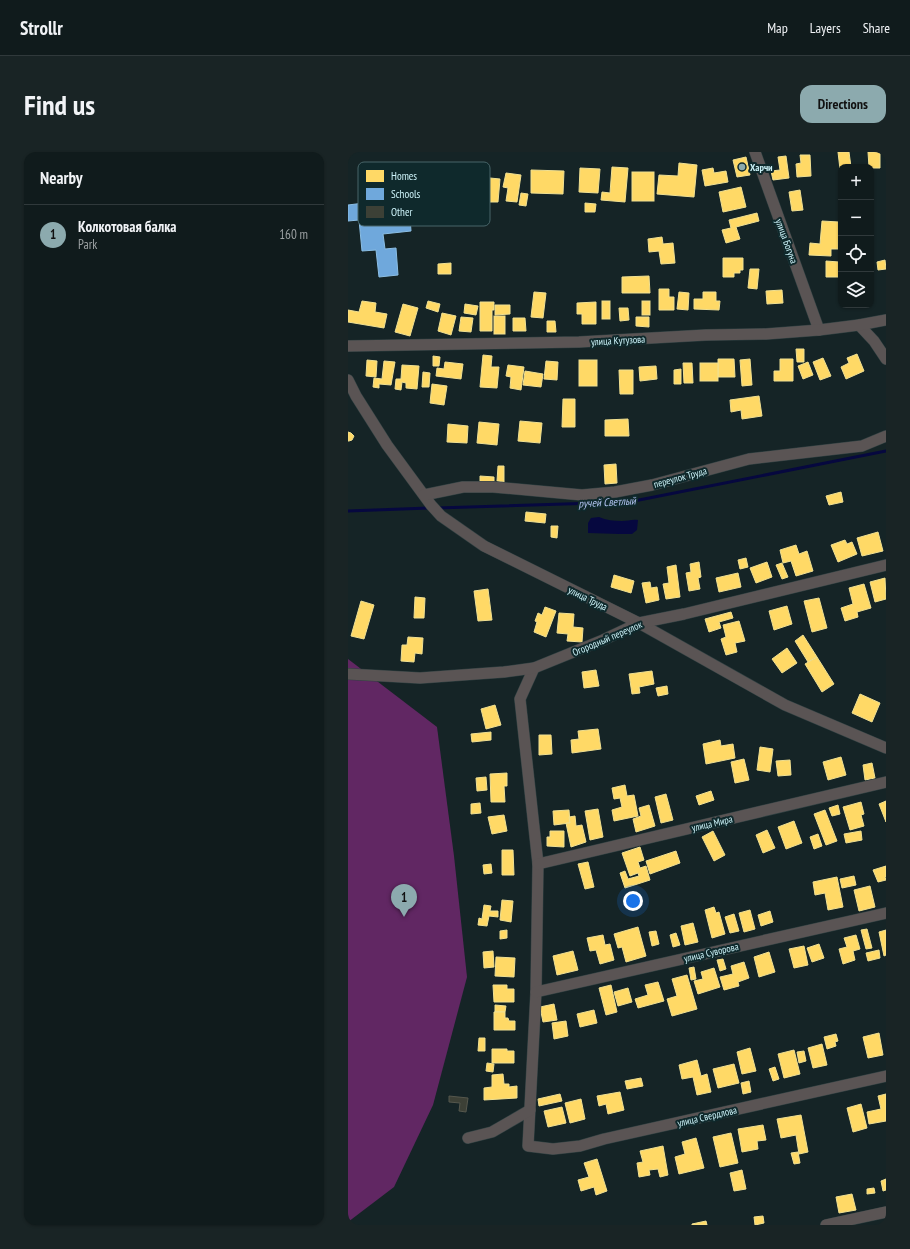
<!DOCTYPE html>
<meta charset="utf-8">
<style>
body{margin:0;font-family:"PT Sans Narrow",sans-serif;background:#192425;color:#f1f3f6}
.controls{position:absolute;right:12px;top:12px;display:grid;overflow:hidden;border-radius:8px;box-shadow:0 1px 3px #0004}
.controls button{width:36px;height:36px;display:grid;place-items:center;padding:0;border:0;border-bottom:1px solid #30393b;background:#101b1c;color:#f1f3f6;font:20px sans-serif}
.you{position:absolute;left:285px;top:749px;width:14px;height:14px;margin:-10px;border:3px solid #fff;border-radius:50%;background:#1a73e8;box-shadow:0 0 0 6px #1a73e833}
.badge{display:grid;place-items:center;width:26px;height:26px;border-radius:50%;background:#8caaae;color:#111;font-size:13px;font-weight:700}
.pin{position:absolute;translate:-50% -33px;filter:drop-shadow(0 1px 2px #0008)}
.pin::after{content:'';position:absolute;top:21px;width:14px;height:12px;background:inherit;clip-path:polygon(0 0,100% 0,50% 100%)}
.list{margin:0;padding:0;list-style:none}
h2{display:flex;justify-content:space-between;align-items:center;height:52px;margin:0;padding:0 16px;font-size:17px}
h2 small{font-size:13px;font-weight:400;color:#9ca1a3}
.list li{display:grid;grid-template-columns:26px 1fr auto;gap:12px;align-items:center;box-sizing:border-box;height:60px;padding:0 16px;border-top:1px solid #30393b}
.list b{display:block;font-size:15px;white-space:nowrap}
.list p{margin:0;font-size:13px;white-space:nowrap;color:#9ca1a3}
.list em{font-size:13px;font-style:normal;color:#9ca1a3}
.icon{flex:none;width:22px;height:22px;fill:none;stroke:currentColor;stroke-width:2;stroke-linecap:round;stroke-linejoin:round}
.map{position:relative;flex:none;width:538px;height:1073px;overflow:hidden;border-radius:12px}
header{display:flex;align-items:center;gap:24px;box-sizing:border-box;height:56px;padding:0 20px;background:#101b1c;border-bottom:1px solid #30393b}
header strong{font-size:19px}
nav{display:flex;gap:22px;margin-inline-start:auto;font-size:14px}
.intro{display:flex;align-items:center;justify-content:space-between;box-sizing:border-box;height:96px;padding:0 24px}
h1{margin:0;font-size:28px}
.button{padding:10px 18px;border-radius:12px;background:#8caaae;color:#111;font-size:14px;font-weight:700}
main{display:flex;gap:24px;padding:0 24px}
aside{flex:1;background:#101b1c;border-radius:12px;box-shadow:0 1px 3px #0004}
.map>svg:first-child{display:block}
.green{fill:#612763}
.water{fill:#06083f}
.homes{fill:#ffd966;stroke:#f0e092}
.schools{fill:#6fa8dc;stroke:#8bbee4}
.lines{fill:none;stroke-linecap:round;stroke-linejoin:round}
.stream{stroke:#06083f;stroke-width:3}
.building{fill:#3c4036;stroke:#55574d}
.minor-casing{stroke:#304042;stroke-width:12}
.minor{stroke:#5a5454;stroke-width:11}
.poi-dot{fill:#8caaae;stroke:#0f292c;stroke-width:1.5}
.labels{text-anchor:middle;stroke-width:4;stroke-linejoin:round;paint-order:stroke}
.poi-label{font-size:10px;font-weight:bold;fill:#ccf2f8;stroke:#0f292c;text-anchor:start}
.street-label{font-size:10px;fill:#ccf2f8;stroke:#0f292c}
.water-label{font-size:11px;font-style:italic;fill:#b1c2ef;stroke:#0f292c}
.key{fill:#0f292c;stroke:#486569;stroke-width:1}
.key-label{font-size:11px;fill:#ccf2f8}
</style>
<header>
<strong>Strollr</strong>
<nav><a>Map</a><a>Layers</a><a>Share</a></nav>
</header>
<div class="intro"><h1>Find us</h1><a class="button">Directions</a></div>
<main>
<aside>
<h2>Nearby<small></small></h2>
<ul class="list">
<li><span class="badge">1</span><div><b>Колкотовая балка</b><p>Park</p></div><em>160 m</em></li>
</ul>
</aside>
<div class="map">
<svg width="538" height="1073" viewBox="0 0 538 1073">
<rect width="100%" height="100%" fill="#152426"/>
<path class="green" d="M 0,507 L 89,575 L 106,704 L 119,825 L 85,953 L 46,1035 L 0,1070 Z"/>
<path class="water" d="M 251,365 C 258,368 266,369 274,369 C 280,369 284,367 290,368 L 289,378 L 284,382 L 271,382 L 240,381 L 240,371 L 243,366 Z"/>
<g class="homes">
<path d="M 490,0 L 501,0 L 503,15 L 493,15 L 493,26 Z"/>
<path d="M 520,0 L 532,0 L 532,16 L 523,16 L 523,15 L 521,15 Z"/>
<path d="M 452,3 L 462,3 L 463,24 L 449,25 L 448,12 L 453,11 Z"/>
<path d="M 438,4 L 441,26 L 425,28 L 423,19 L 432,18 L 430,5 Z"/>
<path d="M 398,5 L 402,23 L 389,25 L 385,8 Z"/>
<path d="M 331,11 L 349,13 L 346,45 L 309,42 L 311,23 L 330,24 Z"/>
<path d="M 264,15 L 280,16 L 277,50 L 253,48 L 254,40 L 262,41 Z"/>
<path d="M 232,16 L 252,17 L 250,41 L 231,40 Z"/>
<path d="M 365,16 L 366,21 L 378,19 L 380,30 L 357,34 L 354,18 Z"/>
<path d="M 183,18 L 216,19 L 215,42 L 183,41 Z"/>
<rect x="284" y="20" width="22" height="29"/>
<path d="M 158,21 L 173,23 L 169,50 L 158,49 L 160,36 L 155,35 Z"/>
<path d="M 142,26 L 152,27 L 150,50 L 140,50 Z"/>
<path d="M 393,35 L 398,55 L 375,60 L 371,40 Z"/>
<path d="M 452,38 L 455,58 L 444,59 L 441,40 Z"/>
<path d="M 173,41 L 180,42 L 178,54 L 171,53 Z"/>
<path d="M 237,51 L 248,52 L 247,60 L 237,60 Z"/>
<path d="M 409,61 L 411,69 L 388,75 L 392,87 L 378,91 L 374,78 L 383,76 L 381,68 Z"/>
<path d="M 474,69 L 491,70 L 490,97 L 483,97 L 483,104 L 461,103 L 462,91 L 472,92 Z"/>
<path d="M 314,85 L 315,92 L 325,91 L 327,111 L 313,112 L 311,99 L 301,100 L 300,87 Z"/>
<path d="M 375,106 L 395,106 L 395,118 L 392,118 L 392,121 L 386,121 L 386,125 L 375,125 Z"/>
<path d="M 537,108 L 538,117 L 530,118 L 529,110 Z"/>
<path d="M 478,109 L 491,110 L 491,125 L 478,125 Z"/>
<path d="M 103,111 L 103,122 L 90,122 L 90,112 Z"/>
<path d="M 402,117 L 411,117 L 409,137 L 400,136 Z"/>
<path d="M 301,124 L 302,141 L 274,141 L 274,125 Z"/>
<path d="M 311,137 L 321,137 L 321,145 L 326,145 L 326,158 L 311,158 Z"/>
<path d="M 434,138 L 435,151 L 419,152 L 418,139 Z"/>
<path d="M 186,140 L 198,141 L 195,166 L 183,165 Z"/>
<path d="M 331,140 L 341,141 L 340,158 L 329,157 Z"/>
<path d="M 355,140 L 368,140 L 368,149 L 372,149 L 371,158 L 346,157 L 346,147 L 355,147 Z"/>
<path d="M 14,149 L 28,151 L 27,160 L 39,162 L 36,176 L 0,170 L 0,158 L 11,160 Z"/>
<path d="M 80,149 L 92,152 L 90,160 L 78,156 Z"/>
<rect x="254" y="149" width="8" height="18"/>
<rect x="294" y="149" width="8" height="14"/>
<path d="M 132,150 L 146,150 L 146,158 L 144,158 L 144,179 L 132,179 Z"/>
<path d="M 248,150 L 248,172 L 234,172 L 234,162 L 229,162 L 229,151 Z"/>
<path d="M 55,152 L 70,156 L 62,184 L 47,180 Z"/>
<path d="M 117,152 L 130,154 L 128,163 L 116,161 Z"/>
<path d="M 147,153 L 162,153 L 162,162 L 147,163 Z"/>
<path d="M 271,156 L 280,156 L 281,168 L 272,169 Z"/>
<path d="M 94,161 L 108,164 L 103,183 L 90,179 Z"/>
<rect x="146" y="164" width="11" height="18"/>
<path d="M 113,165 L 125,166 L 123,180 L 111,179 Z"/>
<path d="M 288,165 L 301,165 L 301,175 L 288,174 Z"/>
<path d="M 165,166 L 177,166 L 178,179 L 165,179 Z"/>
<path d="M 199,169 L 207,169 L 208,180 L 199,180 Z"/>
<path d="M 448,197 L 456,197 L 456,210 L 449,210 Z"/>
<path d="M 509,202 L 516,219 L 498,227 L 493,215 L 501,211 L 499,206 Z"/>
<path d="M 135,203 L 144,204 L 143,215 L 151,215 L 149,236 L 132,235 Z"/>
<path d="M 85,204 L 92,205 L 91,214 L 85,214 Z"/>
<path d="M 475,206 L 483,224 L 472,228 L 465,210 Z"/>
<path d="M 370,207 L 386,207 L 387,225 L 370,225 Z"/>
<path d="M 402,207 L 404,233 L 394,234 L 392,208 Z"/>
<path d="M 432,207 L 445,207 L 445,229 L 426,229 L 426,219 L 432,219 Z"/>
<path d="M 19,208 L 29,209 L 28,225 L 18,224 Z"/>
<rect x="231" y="208" width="18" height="26"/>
<path d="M 36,209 L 47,210 L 43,233 L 31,232 L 31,236 L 25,235 L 26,226 L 34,227 Z"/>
<path d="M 198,209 L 210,210 L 209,228 L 196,227 Z"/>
<path d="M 97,210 L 115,212 L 113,227 L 88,224 L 89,216 L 96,217 Z"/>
<path d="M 460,210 L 465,223 L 455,227 L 450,214 Z"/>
<path d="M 335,211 L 344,211 L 345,231 L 336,231 Z"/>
<rect x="352" y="211" width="18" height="18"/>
<path d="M 54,213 L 71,214 L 69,237 L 58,236 L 58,231 L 54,230 L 53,238 L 47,237 L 48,227 L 53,227 Z"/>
<path d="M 160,213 L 176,215 L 173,238 L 162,236 L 163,225 L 158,224 Z"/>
<path d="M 308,214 L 309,227 L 292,229 L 291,215 Z"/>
<path d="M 333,217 L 333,232 L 326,232 L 326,218 Z"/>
<path d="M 271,218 L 285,218 L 285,242 L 272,242 Z"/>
<path d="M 177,219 L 195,222 L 193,235 L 175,233 Z"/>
<path d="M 75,220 L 82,221 L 81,235 L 74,235 Z"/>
<path d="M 84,232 L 99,234 L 96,253 L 82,251 Z"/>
<path d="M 411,244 L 414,264 L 394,267 L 393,258 L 383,260 L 382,248 Z"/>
<path d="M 215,247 L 227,247 L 227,275 L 214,275 Z"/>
<path d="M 280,267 L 281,284 L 257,284 L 257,268 Z"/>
<path d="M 172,269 L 194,271 L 192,291 L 170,289 Z"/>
<path d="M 131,270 L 151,272 L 149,293 L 129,291 Z"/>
<path d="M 100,272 L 120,274 L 119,291 L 99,290 Z"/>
<path d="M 0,280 L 3,281 L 6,284 L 4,288 L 1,289 L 0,289 Z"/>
<path d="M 268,312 L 269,331 L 257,332 L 256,313 Z"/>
<path d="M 150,314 L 156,314 L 156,330 L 149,329 Z"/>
<path d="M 132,324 L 146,325 L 146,331 L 132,331 Z"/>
<path d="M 493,340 L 495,350 L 481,353 L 478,344 Z"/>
<path d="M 178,360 L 198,362 L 197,371 L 177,369 Z"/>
<path d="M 203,374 L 210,374 L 209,386 L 203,385 Z"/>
<path d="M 530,380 L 535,399 L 514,404 L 509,386 Z"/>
<path d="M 497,388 L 499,392 L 504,390 L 509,402 L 490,410 L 483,393 Z"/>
<path d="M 448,393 L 451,402 L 459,399 L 465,419 L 448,424 L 443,409 L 435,411 L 432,398 Z"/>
<path d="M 398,406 L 400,415 L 392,417 L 390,408 Z"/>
<path d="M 351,410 L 353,425 L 350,426 L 352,437 L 341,439 L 338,421 L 343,420 L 342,412 Z"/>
<path d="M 419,410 L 424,425 L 408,431 L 402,416 Z"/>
<path d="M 434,411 L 440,425 L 434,427 L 428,413 Z"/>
<path d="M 328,413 L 332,445 L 318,447 L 315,432 L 321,431 L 319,415 Z"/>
<path d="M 390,421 L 393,435 L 371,440 L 368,426 Z"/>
<path d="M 266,423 L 286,429 L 283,441 L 263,435 Z"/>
<path d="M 537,426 L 538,447 L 527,450 L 522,430 Z"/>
<path d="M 302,430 L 303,436 L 309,435 L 311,448 L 298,451 L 294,431 Z"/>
<path d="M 516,432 L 523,456 L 509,460 L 510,465 L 497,469 L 493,456 L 505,452 L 501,436 Z"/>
<path d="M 140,437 L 144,468 L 130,469 L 126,439 Z"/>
<path d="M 67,445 L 77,446 L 76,466 L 66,466 Z"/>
<path d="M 471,446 L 479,476 L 464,480 L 456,449 Z"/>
<path d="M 13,449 L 26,453 L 16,487 L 3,484 Z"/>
<path d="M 439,454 L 444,472 L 426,478 L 421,459 Z"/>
<path d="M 197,455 L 208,459 L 198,485 L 186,480 L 189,470 L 187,469 L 190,461 L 194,463 Z"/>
<path d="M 383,460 L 385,466 L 371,470 L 373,476 L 361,480 L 357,467 Z"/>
<path d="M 211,461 L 226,462 L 225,475 L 235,476 L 234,490 L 219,489 L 220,482 L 209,481 Z"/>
<path d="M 391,469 L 397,489 L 387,491 L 389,500 L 378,503 L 373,487 L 378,485 L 375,473 Z"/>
<path d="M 455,483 L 469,505 L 460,510 L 447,489 Z"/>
<path d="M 60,485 L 75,486 L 74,502 L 67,501 L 66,510 L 53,509 L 54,493 L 59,493 Z"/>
<path d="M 439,496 L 449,511 L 434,521 L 424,507 Z"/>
<path d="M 469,505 L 486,532 L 474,540 L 457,512 Z"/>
<path d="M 248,518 L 251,534 L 236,536 L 234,520 Z"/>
<path d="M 304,519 L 306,532 L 291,535 L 292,541 L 284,542 L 281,522 Z"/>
<path d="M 319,534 L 320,542 L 310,544 L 308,536 Z"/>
<path d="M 512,542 L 532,551 L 524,570 L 504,561 Z"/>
<path d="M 147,553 L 153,573 L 138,577 L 133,557 Z"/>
<path d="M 250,577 L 253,597 L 224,601 L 223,588 L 231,587 L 230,579 Z"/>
<path d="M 143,580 L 143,588 L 124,590 L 123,582 Z"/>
<path d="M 191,583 L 203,583 L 204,602 L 191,603 Z"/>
<path d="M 372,588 L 373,594 L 385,592 L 387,606 L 358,612 L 355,592 Z"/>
<path d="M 412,595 L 425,597 L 422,620 L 409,618 Z"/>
<path d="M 493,605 L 498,623 L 480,628 L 475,610 Z"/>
<path d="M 396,607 L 401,628 L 387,631 L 383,610 Z"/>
<path d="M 442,608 L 443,623 L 430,624 L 428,609 Z"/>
<path d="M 524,611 L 527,626 L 517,628 L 515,613 Z"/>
<path d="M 159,621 L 159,634 L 156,634 L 157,650 L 143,650 L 142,622 Z"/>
<path d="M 138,625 L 139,638 L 129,639 L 128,626 Z"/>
<path d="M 277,633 L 279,644 L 286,643 L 290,664 L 266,669 L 264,658 L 274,655 L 272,646 L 266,647 L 264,636 Z"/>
<path d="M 363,639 L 366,648 L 351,653 L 348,644 Z"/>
<path d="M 318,642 L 325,668 L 313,671 L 307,645 Z"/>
<path d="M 538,649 L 538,670 L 531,652 Z"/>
<path d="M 513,650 L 516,662 L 513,663 L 516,674 L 502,678 L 495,655 Z"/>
<path d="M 132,651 L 133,661 L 123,662 L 123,652 Z"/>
<path d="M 301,653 L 307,674 L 288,680 L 285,667 L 293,664 L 291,656 Z"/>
<path d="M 490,653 L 492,662 L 484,664 L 481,656 Z"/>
<path d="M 250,657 L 255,685 L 242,688 L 237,659 Z"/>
<path d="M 221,658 L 222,671 L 206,673 L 205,659 Z"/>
<path d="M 477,658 L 489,689 L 478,693 L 466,662 Z"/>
<path d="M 156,663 L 159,679 L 144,682 L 140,665 Z"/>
<path d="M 227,664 L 228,674 L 234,673 L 238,690 L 223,695 L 218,671 L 222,671 L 221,665 Z"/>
<path d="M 446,669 L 454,691 L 438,697 L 430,675 Z"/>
<path d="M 419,678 L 427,696 L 415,701 L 408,683 Z"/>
<path d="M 202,679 L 216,679 L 216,695 L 199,694 L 199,685 L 202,685 Z"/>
<path d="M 365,679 L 377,703 L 366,709 L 354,685 Z"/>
<path d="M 513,679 L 514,688 L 498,691 L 496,682 Z"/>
<path d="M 470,682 L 474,694 L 466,697 L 462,685 Z"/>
<path d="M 292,695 L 296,708 L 290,710 L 292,716 L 298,714 L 302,728 L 277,736 L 272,721 L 277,719 L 280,727 L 291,724 L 290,721 L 282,724 L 274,701 Z"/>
<path d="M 154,698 L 165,698 L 166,723 L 154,723 Z"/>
<path d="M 328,699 L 332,711 L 302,722 L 298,709 Z"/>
<path d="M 240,710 L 246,735 L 237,737 L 230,712 Z"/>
<path d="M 143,712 L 144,721 L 136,722 L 135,713 Z"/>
<path d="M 538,714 L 538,724 L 537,725 L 538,728 L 530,730 L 525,718 Z"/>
<path d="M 506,724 L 508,733 L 494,736 L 492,727 Z"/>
<path d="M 489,725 L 495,755 L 480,758 L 477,741 L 467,743 L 465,730 Z"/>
<path d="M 522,734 L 527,755 L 511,759 L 506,738 Z"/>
<path d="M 154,748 L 165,749 L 163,770 L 152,768 Z"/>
<path d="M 136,753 L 143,754 L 142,759 L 150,759 L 150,765 L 141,764 L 139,774 L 130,773 L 131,766 L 134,767 Z"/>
<path d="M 366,755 L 368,761 L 371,760 L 377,782 L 364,786 L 357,758 Z"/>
<path d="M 402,758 L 407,777 L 396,780 L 391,761 Z"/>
<path d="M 422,759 L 425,770 L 413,774 L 410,763 Z"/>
<path d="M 386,762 L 391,779 L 382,781 L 377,765 Z"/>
<path d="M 345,771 L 350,790 L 337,793 L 333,774 Z"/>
<path d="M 290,775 L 298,804 L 278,810 L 274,795 L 270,796 L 266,782 Z"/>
<path d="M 519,777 L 524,796 L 518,797 L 513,778 Z"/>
<path d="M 159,778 L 159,786 L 152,787 L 152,779 Z"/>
<path d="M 538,778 L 538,803 L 536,804 L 531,780 Z"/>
<path d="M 308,779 L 311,792 L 304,794 L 301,780 Z"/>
<path d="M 328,781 L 332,793 L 325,795 L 322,783 Z"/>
<path d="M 255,783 L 257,793 L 262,792 L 266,808 L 252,812 L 248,798 L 242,799 L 239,786 Z"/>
<path d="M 508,783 L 512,797 L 505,799 L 507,808 L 495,812 L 491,797 L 499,795 L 496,786 Z"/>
<path d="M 471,792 L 476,806 L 464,810 L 459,796 Z"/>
<path d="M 456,794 L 460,813 L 446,816 L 441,797 Z"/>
<path d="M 531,798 L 532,806 L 520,809 L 518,801 Z"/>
<path d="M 145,799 L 146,815 L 136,816 L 135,800 Z"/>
<path d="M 225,799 L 230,818 L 209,823 L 205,804 Z"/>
<path d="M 421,800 L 427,820 L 411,825 L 406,805 Z"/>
<path d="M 148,805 L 167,806 L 166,825 L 147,824 Z"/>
<path d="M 375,807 L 378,817 L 372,819 L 369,808 Z"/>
<path d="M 396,810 L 401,826 L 390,830 L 391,834 L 376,838 L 372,825 L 385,822 L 383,814 Z"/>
<path d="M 346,815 L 348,827 L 343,828 L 341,816 Z"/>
<path d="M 366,816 L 372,835 L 350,842 L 346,829 L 355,827 L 353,820 Z"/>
<path d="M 339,823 L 349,857 L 324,864 L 319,847 L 329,844 L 324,827 Z"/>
<path d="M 310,830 L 316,849 L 290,856 L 287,847 L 300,843 L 297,833 Z"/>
<path d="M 145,833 L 159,833 L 159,837 L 166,837 L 166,850 L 146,850 Z"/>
<path d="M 263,833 L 269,860 L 258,863 L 251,836 Z"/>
<path d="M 280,836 L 284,850 L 270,854 L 266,840 Z"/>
<path d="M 206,852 L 209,868 L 195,870 L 192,855 Z"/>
<path d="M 147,853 L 158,854 L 157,860 L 147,860 Z"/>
<path d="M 246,858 L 249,871 L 232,875 L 229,862 Z"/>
<path d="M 146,860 L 157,860 L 157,866 L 160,866 L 161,869 L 167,869 L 167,878 L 146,878 Z"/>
<path d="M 218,869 L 220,884 L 206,887 L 204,871 Z"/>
<path d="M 531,881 L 535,903 L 520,906 L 515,885 Z"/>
<path d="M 488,882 L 490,889 L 487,890 L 488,894 L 479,897 L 476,885 Z"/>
<path d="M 131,886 L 137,886 L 137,899 L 130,899 Z"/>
<path d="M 474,892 L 479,913 L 465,916 L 460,896 Z"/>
<path d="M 402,896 L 408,919 L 394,922 L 389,900 Z"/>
<path d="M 144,897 L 159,897 L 159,899 L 166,899 L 166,911 L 144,911 Z"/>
<path d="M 446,898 L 452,922 L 436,926 L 430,902 Z"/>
<path d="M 456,899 L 458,909 L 451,911 L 449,900 Z"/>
<path d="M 349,908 L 353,924 L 359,922 L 363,940 L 349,943 L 345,925 L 334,927 L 331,913 Z"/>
<path d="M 139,911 L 146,912 L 145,920 L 138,919 Z"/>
<path d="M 386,912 L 391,931 L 370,936 L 365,917 Z"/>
<path d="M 427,915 L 431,927 L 425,929 L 421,917 Z"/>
<path d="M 155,922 L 156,932 L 161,932 L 161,935 L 169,934 L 169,946 L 136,948 L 136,936 L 144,935 L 144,923 Z"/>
<path d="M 293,926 L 295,934 L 279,937 L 277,929 Z"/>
<path d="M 401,929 L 403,940 L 395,942 L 393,931 Z"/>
<path d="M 272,940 L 276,958 L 260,962 L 258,952 L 251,954 L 249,944 Z"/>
<path d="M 212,942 L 214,949 L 191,954 L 190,947 Z"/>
<path d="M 538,942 L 538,969 L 521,972 L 519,960 L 533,957 L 530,944 Z"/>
<path d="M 233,947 L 237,967 L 222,971 L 217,951 Z"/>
<path d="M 513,952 L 519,976 L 505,980 L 499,956 Z"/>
<path d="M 214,955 L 218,971 L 200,975 L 196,959 Z"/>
<path d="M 453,963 L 460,1000 L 451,1002 L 448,983 L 433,986 L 429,967 Z"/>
<path d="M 415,973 L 418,988 L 409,989 L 410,997 L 394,1000 L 390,977 Z"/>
<path d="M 383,981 L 390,1011 L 372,1015 L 365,985 Z"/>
<path d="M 348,986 L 356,1016 L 331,1022 L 327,1005 L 337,1002 L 334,990 Z"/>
<path d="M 315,994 L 320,1023 L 312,1025 L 310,1017 L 301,1018 L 302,1023 L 291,1025 L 289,1011 L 295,1010 L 292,999 Z"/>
<path d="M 450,1000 L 452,1011 L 446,1012 L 443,1001 Z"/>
<path d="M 249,1007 L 259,1039 L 248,1043 L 246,1035 L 233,1039 L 230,1028 L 241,1025 L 236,1011 Z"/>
<path d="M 394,1018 L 398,1037 L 386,1039 L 382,1021 Z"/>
<path d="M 538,1027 L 538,1038 L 535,1039 L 533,1029 Z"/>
<path d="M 526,1036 L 527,1041 L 519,1042 L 519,1037 Z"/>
<path d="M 504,1042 L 508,1058 L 491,1061 L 488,1045 Z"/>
<path d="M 415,1064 L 416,1071 L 407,1073 L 406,1065 Z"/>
<path d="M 358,1069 L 359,1073 L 344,1073 L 344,1072 Z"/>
</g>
<path class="schools" d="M 33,33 L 34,54 L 61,52 L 63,79 L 35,82 L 37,97 L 48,96 L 50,123 L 31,125 L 28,98 L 14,99 L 11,68 L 0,69 L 0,53 L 16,51 L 14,34 Z"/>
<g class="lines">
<g class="stream">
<path d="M 89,356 L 281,350 L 538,299"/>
<path d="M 0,359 L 81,356"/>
</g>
</g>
<path class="building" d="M 101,944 L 120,946 L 118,960 L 111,959 L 112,951 L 101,950 Z"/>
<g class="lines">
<g class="minor-casing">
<g id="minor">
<path d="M 407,0 L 471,178"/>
<path d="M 511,173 L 526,189 L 538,207"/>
<path d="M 0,194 L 231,190 L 358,183 L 418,182 L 471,178 L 511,173 L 538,168"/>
<path d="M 0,228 L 8,244 L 39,293 L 83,353 L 93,364 L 136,394 L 291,471 L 437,553 L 538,596"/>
<path d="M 76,343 L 115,335 L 145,335 L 234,343 L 267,340 L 304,333 L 401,307 L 514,294 L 538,284"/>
<path d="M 186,516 L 172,547 L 190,712 L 188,840 L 180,994 L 205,997 L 232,994 L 256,987 L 538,924"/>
<path d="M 0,522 L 72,526 L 156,520 L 186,516 L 255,488 L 291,471 L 336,462 L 538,413"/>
<path d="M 190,712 L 538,630"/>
<path d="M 188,840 L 538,761"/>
<path d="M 120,986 L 144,980 L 182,958"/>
<path d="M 478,1073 L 538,1060"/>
</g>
</g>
<use href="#minor" class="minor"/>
</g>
<circle class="poi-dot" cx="394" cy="15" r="4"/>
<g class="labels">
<g class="poi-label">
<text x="402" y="19">Харчи</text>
</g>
<g class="street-label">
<text transform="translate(439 89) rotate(70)" y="4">улица Богуна</text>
<text transform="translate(270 188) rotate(-3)" y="4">улица Кутузова</text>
<text transform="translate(332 325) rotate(-15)" y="4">переулок Труда</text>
<text transform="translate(240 446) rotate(26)" y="4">улица Труда</text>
<text transform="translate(259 486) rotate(-23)" y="4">Огородный переулок</text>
<text transform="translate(364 671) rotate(-13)" y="4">улица Мира</text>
<text transform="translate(363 800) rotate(-13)" y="4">улица Суворова</text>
<text transform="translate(359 964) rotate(-13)" y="4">улица Свердлова</text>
</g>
<g class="water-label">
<text transform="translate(259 350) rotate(-3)" y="4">ручей Светлый</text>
</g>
</g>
<rect x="10" y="10" width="132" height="64" rx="6" class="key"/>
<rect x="18" y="18" width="18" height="12" fill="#ffd966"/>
<rect x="18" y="36" width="18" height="12" fill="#6fa8dc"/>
<rect x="18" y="54" width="18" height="12" fill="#3c4036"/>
<g class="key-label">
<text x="43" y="28">Homes</text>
<text x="43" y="46">Schools</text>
<text x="43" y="64">Other</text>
</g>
</svg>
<div class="controls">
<button>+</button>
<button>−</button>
<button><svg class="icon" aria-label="locate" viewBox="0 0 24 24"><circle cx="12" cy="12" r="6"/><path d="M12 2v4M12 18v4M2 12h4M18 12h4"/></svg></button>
<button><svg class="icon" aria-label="layers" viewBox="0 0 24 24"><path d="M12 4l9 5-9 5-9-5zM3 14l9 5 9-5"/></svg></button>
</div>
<div class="you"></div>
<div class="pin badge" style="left:56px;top:765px">1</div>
</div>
</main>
